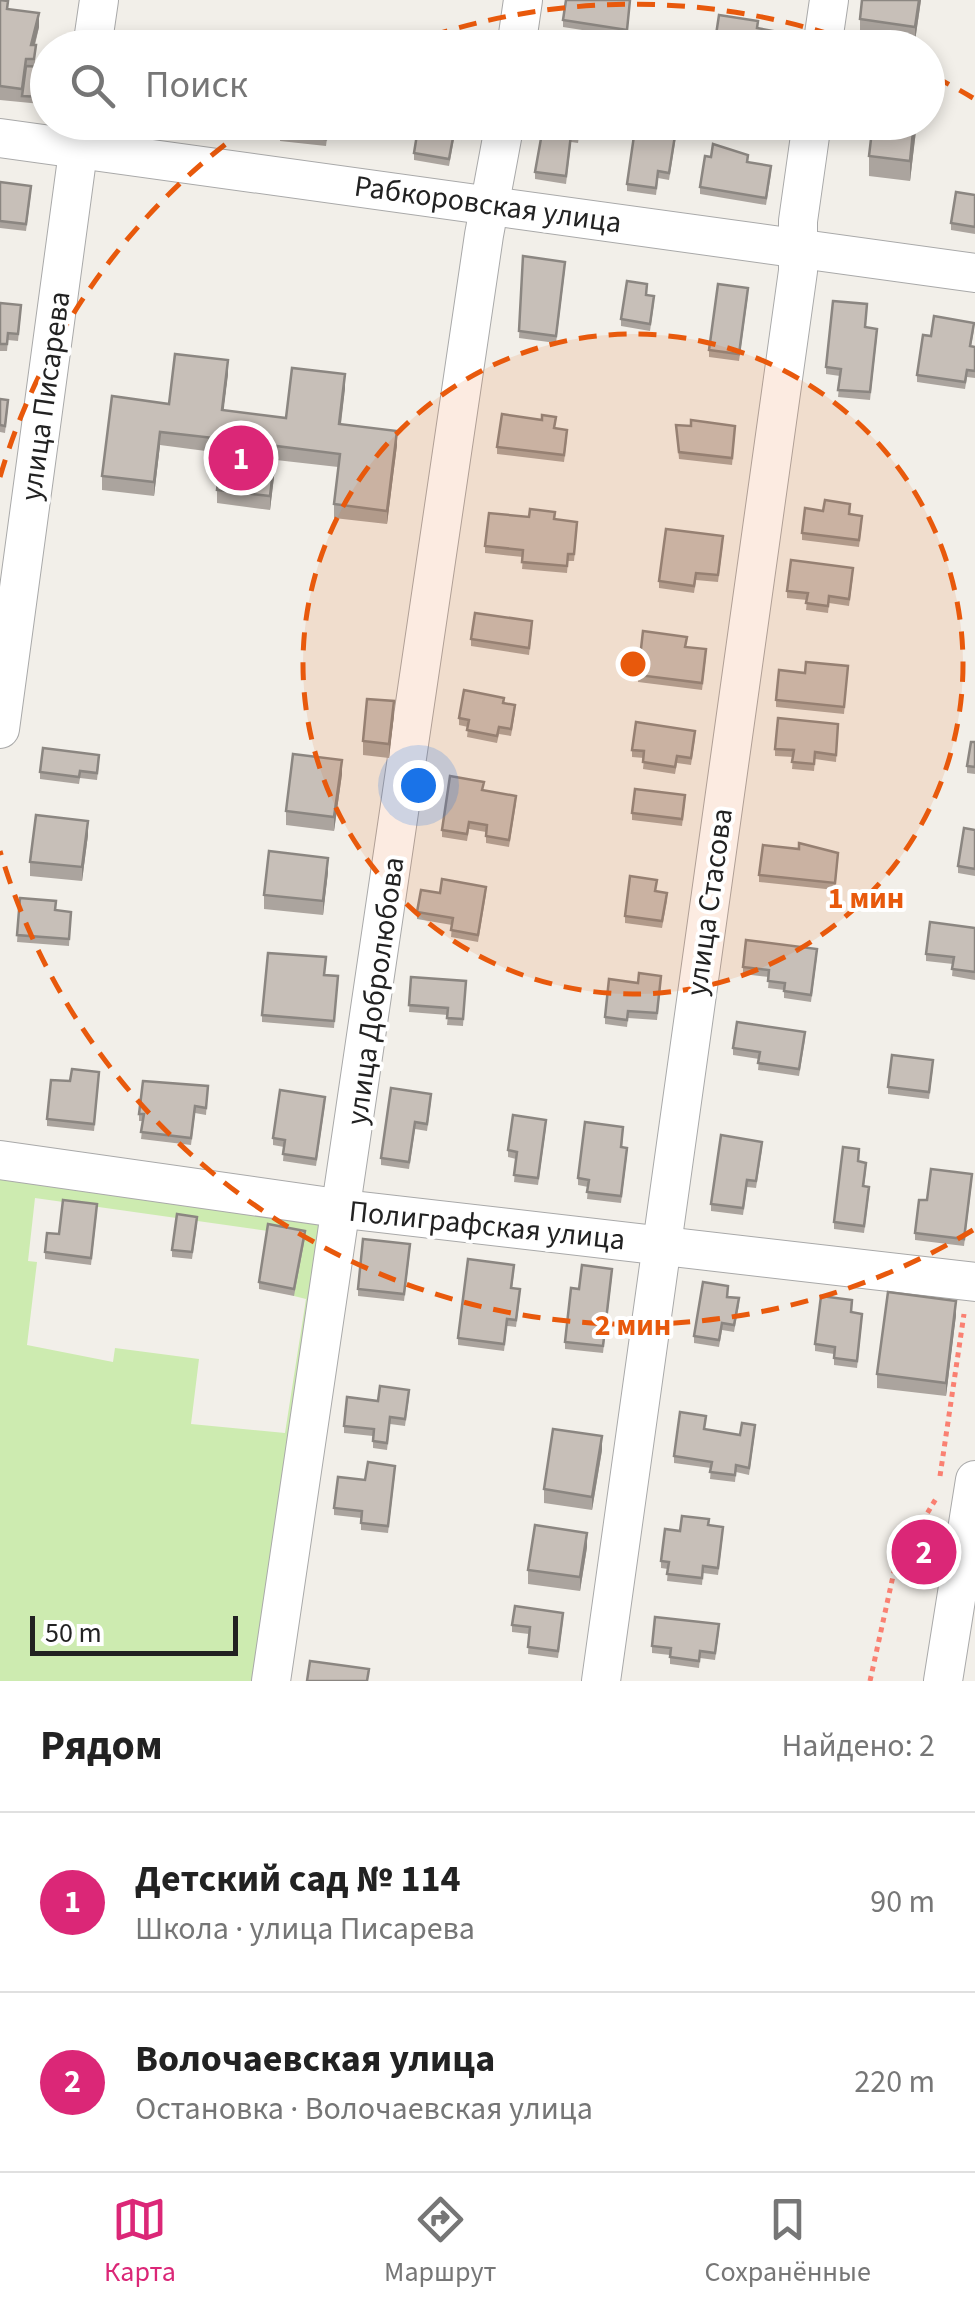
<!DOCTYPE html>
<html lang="ru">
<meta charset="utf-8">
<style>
body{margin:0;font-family:"Source Sans 3",sans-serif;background:#f2f2f2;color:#222}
.scale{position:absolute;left:30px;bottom:25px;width:208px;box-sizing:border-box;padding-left:10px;border:5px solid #222;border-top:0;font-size:28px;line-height:35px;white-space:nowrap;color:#222;-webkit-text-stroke:8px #fff;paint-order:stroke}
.you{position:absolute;left:418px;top:785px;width:35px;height:35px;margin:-25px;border:8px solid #fff;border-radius:50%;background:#1a73e8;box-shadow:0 0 0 15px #1a73e833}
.badge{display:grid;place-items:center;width:65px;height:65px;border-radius:50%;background:#db2777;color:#fff;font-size:32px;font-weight:700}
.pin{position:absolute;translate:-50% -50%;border:5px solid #fff;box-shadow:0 2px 10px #0006}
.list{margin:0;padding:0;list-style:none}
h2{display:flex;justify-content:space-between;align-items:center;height:130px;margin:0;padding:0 40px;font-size:42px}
h2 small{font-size:32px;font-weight:400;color:#767676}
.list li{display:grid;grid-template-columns:65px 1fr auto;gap:30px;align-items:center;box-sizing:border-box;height:180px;padding:0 40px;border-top:2px solid #e0e0e0}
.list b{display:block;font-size:38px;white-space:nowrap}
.list p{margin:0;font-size:32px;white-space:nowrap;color:#767676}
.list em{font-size:32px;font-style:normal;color:#767676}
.icon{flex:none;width:55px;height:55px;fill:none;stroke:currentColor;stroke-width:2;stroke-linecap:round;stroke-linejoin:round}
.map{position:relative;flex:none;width:975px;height:1681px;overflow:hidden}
.search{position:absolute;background:#fff;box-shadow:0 5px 15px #0003;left:30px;right:30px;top:30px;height:110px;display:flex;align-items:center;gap:25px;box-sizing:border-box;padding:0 35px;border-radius:55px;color:#767676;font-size:38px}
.sheet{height:490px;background:#fff}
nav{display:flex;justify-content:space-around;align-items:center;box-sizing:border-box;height:140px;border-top:2px solid #e0e0e0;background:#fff;font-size:28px;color:#767676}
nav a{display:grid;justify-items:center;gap:5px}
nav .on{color:#db2777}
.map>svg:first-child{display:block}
.grass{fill:#cdebb0;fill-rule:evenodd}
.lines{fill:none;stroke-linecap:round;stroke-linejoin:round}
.minor-casing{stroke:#a9a9a9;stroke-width:40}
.path{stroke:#fa8072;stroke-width:5;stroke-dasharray:5 5;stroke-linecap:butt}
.minor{stroke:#fff;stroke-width:38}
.wall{fill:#aba49e}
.shaded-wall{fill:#8b8681}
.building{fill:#c7bfb8;stroke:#8b8681;stroke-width:2.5}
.ring{fill:none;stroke:#e8590c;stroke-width:5;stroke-dasharray:18 12}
.labels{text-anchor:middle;stroke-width:8;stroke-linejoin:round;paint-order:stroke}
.street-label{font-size:30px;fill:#222;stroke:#fff}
.centre{fill:#e8590c;stroke:#fff;stroke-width:5}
.ring-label{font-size:30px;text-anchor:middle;font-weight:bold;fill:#e8590c;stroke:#fff;stroke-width:8;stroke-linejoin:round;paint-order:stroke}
</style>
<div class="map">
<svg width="975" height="1681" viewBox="0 0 975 1681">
<rect width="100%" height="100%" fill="#f2efe9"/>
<path class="grass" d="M 0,1173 L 332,1218 L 262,1681 L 0,1681 ZM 35,1198 L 268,1231 L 294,1296 L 306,1299 L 285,1433 L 191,1424 L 199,1359 L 115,1348 L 113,1362 L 27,1345 L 37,1262 L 28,1261 Z"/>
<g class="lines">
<g class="minor-casing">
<g id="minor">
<path d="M 92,48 L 99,0"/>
<path d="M 516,48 L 523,0"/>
<path d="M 822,48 L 829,0"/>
<path d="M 0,138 L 975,273"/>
<path d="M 0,729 L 82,122"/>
<path d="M 0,1160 L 344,1209 L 975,1282"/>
<path d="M 271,1681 L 484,235 L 505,122"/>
<path d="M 601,1681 L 798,271 L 798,221 L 812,122"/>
<path d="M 943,1681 L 975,1480"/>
</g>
</g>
<g class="path">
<path d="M 940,1476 L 964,1314"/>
<path d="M 870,1681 L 895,1567 L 937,1497"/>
</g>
<use href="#minor" class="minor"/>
</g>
<g class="wall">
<path d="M 0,0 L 8,9 L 39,27 L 35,45 L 35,66 L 44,74 L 41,104 L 0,100 Z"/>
<path d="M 630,0 L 627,37 L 563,27 L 563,20 Z"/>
<path d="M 921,0 L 915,41 L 860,33 L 860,19 Z"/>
<path d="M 156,122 L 212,122 L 211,130 Z"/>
<path d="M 281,122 L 329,122 L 326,146 L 280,141 Z"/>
<path d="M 457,122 L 449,166 L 414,160 L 414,153 Z"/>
<path d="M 581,122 L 578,143 L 571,142 L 566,184 L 535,179 L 535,172 Z"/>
<path d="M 917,122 L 910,181 L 869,176 L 869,156 Z"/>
<path d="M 677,130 L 669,180 L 658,178 L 656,195 L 627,191 L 627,184 Z"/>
<path d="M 748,162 L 771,173 L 766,205 L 700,194 L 700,187 Z"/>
<path d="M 0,182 L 31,193 L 26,231 L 0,228 Z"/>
<path d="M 975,195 L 975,234 L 951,230 L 951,223 Z"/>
<path d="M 523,256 L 565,269 L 556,343 L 519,338 Z"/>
<path d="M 647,295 L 654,303 L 650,331 L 621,326 L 621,319 Z"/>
<path d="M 748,295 L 739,361 L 709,357 L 709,350 Z"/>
<path d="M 0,303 L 21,312 L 18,341 L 8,340 L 7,351 L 0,351 Z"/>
<path d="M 866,327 L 877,336 L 870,400 L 838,397 L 840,376 L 826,374 L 826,367 Z"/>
<path d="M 974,330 L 971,346 L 975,347 L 975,378 L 967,377 L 965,389 L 917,382 L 917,375 L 931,336 Z"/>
<path d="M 228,374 L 223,410 L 286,418 L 345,388 L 341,424 L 397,445 L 387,524 L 334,518 L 334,504 L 338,467 L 276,460 L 270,510 L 217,503 L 217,490 L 221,453 L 160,445 L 154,496 L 102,490 L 102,476 L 169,404 Z"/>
<path d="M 0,399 L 8,407 L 5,433 L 0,432 Z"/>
<path d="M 676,425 L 735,433 L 732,465 L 679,459 Z"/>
<path d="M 555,428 L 567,437 L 564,462 L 497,454 L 497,447 Z"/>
<path d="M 850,514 L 862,523 L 859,547 L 802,540 L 802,533 Z"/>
<path d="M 555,519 L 577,529 L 574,561 L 568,561 L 567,573 L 522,569 L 523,557 L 485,553 L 485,546 Z"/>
<path d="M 723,543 L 718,582 L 696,580 L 694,593 L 659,588 L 659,581 Z"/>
<path d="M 853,576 L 849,606 L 829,603 L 828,613 L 806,610 L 807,600 L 787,598 L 787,591 Z"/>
<path d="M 532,628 L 529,655 L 471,646 L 471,639 Z"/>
<path d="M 686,647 L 706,656 L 702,690 L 638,682 L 638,675 Z"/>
<path d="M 848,666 L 844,714 L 776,707 L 776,700 L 805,673 Z"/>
<path d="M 504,703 L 515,712 L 511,736 L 499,734 L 497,743 L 467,737 L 468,727 L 459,725 L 459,718 Z"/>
<path d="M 394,715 L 389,758 L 363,755 L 363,741 Z"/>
<path d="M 838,731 L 836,762 L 815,759 L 814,771 L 792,769 L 793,757 L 775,756 L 775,749 Z"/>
<path d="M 695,738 L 691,765 L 677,763 L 675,774 L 643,769 L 644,758 L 632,757 L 632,750 Z"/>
<path d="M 975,742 L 975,774 L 967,773 L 967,766 Z"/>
<path d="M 99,762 L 97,780 L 80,778 L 79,784 L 40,779 L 40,772 Z"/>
<path d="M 342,774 L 334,831 L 286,825 L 286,811 Z"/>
<path d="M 483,791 L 516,803 L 509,847 L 486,843 L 486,832 L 469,829 L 467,841 L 442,837 L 442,830 Z"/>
<path d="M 685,802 L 682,826 L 632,820 L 632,813 Z"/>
<path d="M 975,830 L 975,876 L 958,873 L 958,866 Z"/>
<path d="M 88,835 L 82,881 L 30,876 L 30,862 Z"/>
<path d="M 838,860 L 835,890 L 759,882 L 759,875 Z"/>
<path d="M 328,872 L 323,915 L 264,909 L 264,895 Z"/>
<path d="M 440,893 L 486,894 L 478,942 L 451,937 L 452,925 L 417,919 L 417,912 Z"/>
<path d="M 20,898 L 56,910 L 71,912 L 69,946 L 17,942 Z"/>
<path d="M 667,900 L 662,928 L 625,923 L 625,916 Z"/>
<path d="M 975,928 L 975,980 L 952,976 L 953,964 L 926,961 L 926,954 Z"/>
<path d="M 817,956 L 811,1002 L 784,998 L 784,990 L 768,988 L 769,977 L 743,974 L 743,967 Z"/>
<path d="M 338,976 L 334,1028 L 262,1022 L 262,1015 Z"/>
<path d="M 411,977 L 466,981 L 463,1026 L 447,1025 L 448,1015 L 409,1012 Z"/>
<path d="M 638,983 L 661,983 L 657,1020 L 628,1018 L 627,1027 L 605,1024 L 605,1017 Z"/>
<path d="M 805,1039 L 799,1076 L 758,1070 L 759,1059 L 733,1055 L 733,1048 Z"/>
<path d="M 933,1067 L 929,1099 L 888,1094 L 888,1087 Z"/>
<path d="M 99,1079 L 94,1131 L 47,1126 L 47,1119 L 70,1081 Z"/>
<path d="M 208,1086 L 206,1115 L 195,1113 L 191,1145 L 141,1139 L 143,1121 L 139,1121 L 139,1114 Z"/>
<path d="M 431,1101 L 427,1131 L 415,1129 L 409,1169 L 381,1165 L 381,1158 Z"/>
<path d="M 325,1104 L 316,1166 L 283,1161 L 284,1147 L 273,1145 L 273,1138 Z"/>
<path d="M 546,1127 L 538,1185 L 514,1182 L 516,1159 L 508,1157 L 508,1150 Z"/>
<path d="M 623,1134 L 622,1147 L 627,1155 L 621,1203 L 587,1199 L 588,1187 L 578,1185 L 578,1178 Z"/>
<path d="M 762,1149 L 756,1188 L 747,1187 L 743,1215 L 711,1211 L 711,1204 Z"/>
<path d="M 859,1162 L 866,1170 L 864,1186 L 869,1194 L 864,1233 L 834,1229 L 834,1222 Z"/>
<path d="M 972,1181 L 964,1246 L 915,1240 L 915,1233 L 927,1200 Z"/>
<path d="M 97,1211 L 91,1265 L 45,1259 L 45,1252 L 59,1234 Z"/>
<path d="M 197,1224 L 192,1259 L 172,1257 L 172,1250 Z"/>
<path d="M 305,1238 L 294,1296 L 259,1289 L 259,1282 Z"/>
<path d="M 410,1251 L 404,1301 L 358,1296 L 358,1289 Z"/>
<path d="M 514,1272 L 512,1288 L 520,1296 L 516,1327 L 507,1326 L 504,1351 L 458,1345 L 458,1338 Z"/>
<path d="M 612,1276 L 603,1353 L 565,1349 L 565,1342 L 579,1289 Z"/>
<path d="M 728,1297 L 739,1305 L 734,1332 L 722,1330 L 719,1347 L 694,1343 L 694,1336 Z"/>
<path d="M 852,1312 L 862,1321 L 857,1368 L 834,1365 L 834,1354 L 815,1351 L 815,1344 Z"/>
<path d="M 956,1315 L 946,1396 L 877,1388 L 877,1374 Z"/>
<path d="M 409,1397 L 405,1426 L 390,1424 L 387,1450 L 373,1448 L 373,1436 L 344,1433 L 344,1426 L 378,1401 Z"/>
<path d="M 705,1430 L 740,1435 L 755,1432 L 749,1475 L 736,1472 L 735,1482 L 710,1479 L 711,1468 L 674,1463 L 674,1456 Z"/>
<path d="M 602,1450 L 592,1510 L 544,1503 L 544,1489 Z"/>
<path d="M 395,1473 L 388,1533 L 361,1530 L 361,1518 L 334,1515 L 334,1508 L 365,1480 Z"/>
<path d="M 709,1526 L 723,1534 L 718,1575 L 703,1573 L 702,1585 L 667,1581 L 668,1569 L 661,1568 L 661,1561 L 680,1531 Z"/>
<path d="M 587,1547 L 580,1591 L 528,1584 L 528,1570 Z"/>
<path d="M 563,1620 L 558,1658 L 528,1654 L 529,1634 L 512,1632 L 512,1625 Z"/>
<path d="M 719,1631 L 715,1660 L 700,1658 L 699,1668 L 670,1664 L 670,1655 L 652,1653 L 652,1646 Z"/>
</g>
<g class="shaded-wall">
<path d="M 919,0 L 921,0 L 915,41 L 915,27 Z"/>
<path d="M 39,13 L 39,27 L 31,58 L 31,45 Z"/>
<path d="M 914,122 L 917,122 L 910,181 L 910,161 Z"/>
<path d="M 228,360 L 228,374 L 222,424 L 222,410 Z"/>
<path d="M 345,374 L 345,388 L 339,438 L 339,424 Z"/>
<path d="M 397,431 L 397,445 L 387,524 L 387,511 Z"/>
<path d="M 160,432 L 160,445 L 154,496 L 154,482 Z"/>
<path d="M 276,446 L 276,460 L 270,510 L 270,496 Z"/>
<path d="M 394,701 L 394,715 L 389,758 L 389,744 Z"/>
<path d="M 342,760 L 342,774 L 334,831 L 334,817 Z"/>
<path d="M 88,821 L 88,835 L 82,881 L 82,867 Z"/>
<path d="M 328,858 L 328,872 L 323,915 L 323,901 Z"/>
<path d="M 956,1301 L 956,1315 L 946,1396 L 946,1383 Z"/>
<path d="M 602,1436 L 602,1450 L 592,1510 L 592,1497 Z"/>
<path d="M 587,1533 L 587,1547 L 580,1591 L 580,1577 Z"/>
</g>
<g class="building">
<path d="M 0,0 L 8,1 L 7,9 L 39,13 L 31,45 L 36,45 L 34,59 L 26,59 L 22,89 L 0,86 Z"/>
<path d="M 566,0 L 630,0 L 627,30 L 563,20 Z"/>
<path d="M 862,0 L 919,0 L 915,27 L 860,19 Z"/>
<path d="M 719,15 L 758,21 L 757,28 L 784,33 L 782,48 L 714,48 Z"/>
<path d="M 26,66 L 44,67 L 41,97 L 22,96 Z"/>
<path d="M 281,122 L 328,122 L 326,139 L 280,134 Z"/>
<path d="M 419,122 L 456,122 L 449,159 L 414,153 Z"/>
<path d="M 544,122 L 580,122 L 578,136 L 571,135 L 566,176 L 535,172 Z"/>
<path d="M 636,122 L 677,123 L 669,173 L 658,171 L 656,188 L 627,184 Z"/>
<path d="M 873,122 L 914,122 L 910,161 L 869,156 Z"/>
<path d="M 713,144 L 748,155 L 747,162 L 771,166 L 766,198 L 700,187 L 705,156 L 711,157 Z"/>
<path d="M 0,182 L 31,186 L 26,224 L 0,221 Z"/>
<path d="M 956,192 L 975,195 L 975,227 L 951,223 Z"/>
<path d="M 523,256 L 565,262 L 556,336 L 519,331 Z"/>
<path d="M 627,281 L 647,284 L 646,295 L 654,296 L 650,324 L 621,319 Z"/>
<path d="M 718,284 L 748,288 L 739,354 L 709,350 Z"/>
<path d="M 833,301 L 867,304 L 865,327 L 877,329 L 870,392 L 838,390 L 841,369 L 826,367 Z"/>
<path d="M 0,303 L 21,305 L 18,334 L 8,333 L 7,344 L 0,344 Z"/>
<path d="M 934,316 L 974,323 L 970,346 L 975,347 L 975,371 L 967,370 L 965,382 L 917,375 L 923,335 L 931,336 Z"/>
<path d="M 175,354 L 228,360 L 222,410 L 286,418 L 292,368 L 345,374 L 339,424 L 397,431 L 387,511 L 334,504 L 340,454 L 276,446 L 270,496 L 217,490 L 223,439 L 160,432 L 154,482 L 102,476 L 112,396 L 169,404 Z"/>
<path d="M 0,399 L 8,400 L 5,426 L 0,425 Z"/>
<path d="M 502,414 L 542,420 L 542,415 L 556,417 L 554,428 L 567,430 L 564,455 L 497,447 Z"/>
<path d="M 691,420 L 735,426 L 732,458 L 679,452 L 676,425 L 691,426 Z"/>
<path d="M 825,500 L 850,504 L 849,514 L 862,516 L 859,540 L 802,533 L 805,508 L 823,511 Z"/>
<path d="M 530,509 L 555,512 L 554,519 L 577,522 L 574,554 L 568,554 L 567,566 L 522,562 L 523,550 L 485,546 L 489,513 L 529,517 Z"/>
<path d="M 666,529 L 723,536 L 718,575 L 696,573 L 694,586 L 659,581 Z"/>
<path d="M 791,560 L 853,568 L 849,599 L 829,596 L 828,606 L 806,603 L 808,593 L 787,591 Z"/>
<path d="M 475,613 L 532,621 L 529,648 L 471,639 Z"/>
<path d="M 643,631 L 687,637 L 685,647 L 706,649 L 702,683 L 638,675 Z"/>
<path d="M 806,662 L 848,666 L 844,707 L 776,700 L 779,670 L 805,673 Z"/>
<path d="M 464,690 L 504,698 L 503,703 L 515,705 L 511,729 L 499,727 L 497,736 L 467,730 L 469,720 L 459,718 Z"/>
<path d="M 367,699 L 394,701 L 389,744 L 363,741 Z"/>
<path d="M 778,718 L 838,724 L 836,755 L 815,752 L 814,764 L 792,762 L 794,750 L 775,749 Z"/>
<path d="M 636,722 L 695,731 L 691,758 L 677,756 L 675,767 L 643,762 L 644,751 L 632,750 Z"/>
<path d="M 971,742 L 975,742 L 975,767 L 967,766 Z"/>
<path d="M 43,748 L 99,755 L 97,773 L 80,771 L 79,777 L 40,772 Z"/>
<path d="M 293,754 L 342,760 L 334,817 L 286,811 Z"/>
<path d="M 450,776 L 484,782 L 482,790 L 516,796 L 509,840 L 486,836 L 487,825 L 469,822 L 467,834 L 442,830 Z"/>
<path d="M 635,789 L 685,795 L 682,819 L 632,813 Z"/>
<path d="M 36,815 L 88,821 L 82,867 L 30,862 Z"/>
<path d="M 964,828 L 975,830 L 975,869 L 958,866 Z"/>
<path d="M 799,843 L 838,853 L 835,883 L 759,875 L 763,845 L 799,849 Z"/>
<path d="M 269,851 L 328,858 L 323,901 L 264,895 Z"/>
<path d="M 630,876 L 657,880 L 655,891 L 667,893 L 662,921 L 625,916 Z"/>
<path d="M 442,879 L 486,887 L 478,935 L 451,930 L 453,918 L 417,912 L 421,890 L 440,893 Z"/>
<path d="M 20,898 L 56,901 L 55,910 L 71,912 L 69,939 L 17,935 Z"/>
<path d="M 930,922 L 975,928 L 975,972 L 952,969 L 954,957 L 926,954 Z"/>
<path d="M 746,940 L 817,949 L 811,995 L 784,991 L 785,983 L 768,981 L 769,970 L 743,967 Z"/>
<path d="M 268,953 L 326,957 L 324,975 L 338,976 L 334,1021 L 262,1015 Z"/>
<path d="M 639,973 L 661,976 L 657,1013 L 628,1011 L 627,1020 L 605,1017 L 609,979 L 638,983 Z"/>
<path d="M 411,977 L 466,981 L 463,1019 L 447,1018 L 448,1008 L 409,1005 Z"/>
<path d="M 737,1022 L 805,1032 L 799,1069 L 758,1063 L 760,1052 L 733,1048 Z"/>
<path d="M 892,1055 L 933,1060 L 929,1092 L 888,1087 Z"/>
<path d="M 72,1069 L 99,1072 L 94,1124 L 47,1119 L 51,1080 L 70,1081 Z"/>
<path d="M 143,1081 L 208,1086 L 206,1108 L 195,1106 L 191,1138 L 141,1132 L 144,1114 L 139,1114 Z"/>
<path d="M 391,1088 L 431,1094 L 427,1124 L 415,1122 L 409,1162 L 381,1158 Z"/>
<path d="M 280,1090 L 325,1097 L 316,1159 L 283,1154 L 285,1140 L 273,1138 Z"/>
<path d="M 513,1115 L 546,1120 L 538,1178 L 514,1175 L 517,1152 L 508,1150 Z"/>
<path d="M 585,1122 L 623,1127 L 621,1147 L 627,1148 L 621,1196 L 587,1192 L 589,1180 L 578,1178 Z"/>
<path d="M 721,1135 L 762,1142 L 756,1181 L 747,1180 L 743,1208 L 711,1204 Z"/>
<path d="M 843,1147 L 859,1149 L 858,1161 L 866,1163 L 863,1186 L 869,1187 L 864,1226 L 834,1222 Z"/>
<path d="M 931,1169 L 972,1174 L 964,1239 L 915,1233 L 919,1200 L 927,1200 Z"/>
<path d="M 63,1200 L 97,1204 L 91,1258 L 45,1252 L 47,1233 L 59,1234 Z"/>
<path d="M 177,1214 L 197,1217 L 192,1252 L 172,1250 Z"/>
<path d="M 268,1224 L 305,1231 L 294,1289 L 259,1282 Z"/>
<path d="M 363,1239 L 410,1244 L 404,1294 L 358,1289 Z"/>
<path d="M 468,1259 L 514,1265 L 511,1288 L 520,1289 L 516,1320 L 507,1319 L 504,1344 L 458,1338 Z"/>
<path d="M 582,1265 L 612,1269 L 603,1346 L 565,1342 L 571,1288 L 579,1289 Z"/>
<path d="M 703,1282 L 728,1286 L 727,1297 L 739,1298 L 734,1325 L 722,1323 L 719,1340 L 694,1336 Z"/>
<path d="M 888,1292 L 956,1301 L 946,1383 L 877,1374 Z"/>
<path d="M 821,1296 L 852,1300 L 851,1312 L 862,1314 L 857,1361 L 834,1358 L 835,1347 L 815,1344 Z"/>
<path d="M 380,1386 L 409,1390 L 405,1419 L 390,1417 L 387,1443 L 373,1441 L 374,1429 L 344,1426 L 347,1397 L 378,1401 Z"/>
<path d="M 680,1412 L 706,1416 L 704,1429 L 740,1435 L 742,1423 L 755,1425 L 749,1468 L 736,1465 L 735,1475 L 710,1472 L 712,1462 L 674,1456 Z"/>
<path d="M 553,1429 L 602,1436 L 592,1497 L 544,1489 Z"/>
<path d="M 368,1462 L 395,1466 L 388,1526 L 361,1523 L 362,1511 L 334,1508 L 338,1477 L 365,1480 Z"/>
<path d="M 682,1516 L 709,1519 L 708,1525 L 723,1527 L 718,1568 L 703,1566 L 702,1578 L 667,1574 L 669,1562 L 661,1561 L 665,1529 L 680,1531 Z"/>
<path d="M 535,1525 L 587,1533 L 580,1577 L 528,1570 Z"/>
<path d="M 515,1606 L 563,1613 L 558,1651 L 528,1647 L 530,1627 L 512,1625 Z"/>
<path d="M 655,1617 L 719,1624 L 715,1653 L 700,1651 L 699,1661 L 670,1657 L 671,1648 L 652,1646 Z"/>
<path d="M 310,1661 L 369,1669 L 367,1681 L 307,1681 Z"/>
</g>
<circle cx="633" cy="664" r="330" fill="#e8590c" fill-opacity=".12"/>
<g class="ring">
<circle cx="633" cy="664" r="330"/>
<path d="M973 1230A660 660 0 0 1 0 851M0 477A660 660 0 0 1 254 123M402 46A660 660 0 0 1 864 46M933 76A660 660 0 0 1 973 98"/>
</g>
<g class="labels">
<g class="street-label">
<text transform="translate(488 204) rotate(8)" y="10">Рабкоровская улица</text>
<text transform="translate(45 396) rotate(-82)" y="10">улица Писарева</text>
<text transform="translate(709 902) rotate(-82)" y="10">улица Стасова</text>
<text transform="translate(375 991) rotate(-82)" y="10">улица Добролюбова</text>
<text transform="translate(487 1225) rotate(6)" y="10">Полиграфская улица</text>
</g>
</g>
<circle cx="633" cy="664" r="15" class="centre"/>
<g class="ring-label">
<text x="866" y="908">1 мин</text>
<text x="633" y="1335">2 мин</text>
</g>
</svg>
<div class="scale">50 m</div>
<div class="you"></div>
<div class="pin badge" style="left:241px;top:458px">1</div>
<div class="pin badge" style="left:924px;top:1552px">2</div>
<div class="search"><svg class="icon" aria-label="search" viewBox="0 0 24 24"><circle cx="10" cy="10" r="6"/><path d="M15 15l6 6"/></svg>Поиск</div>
</div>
<section class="sheet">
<h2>Рядом<small>Найдено: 2</small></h2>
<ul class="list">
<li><span class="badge">1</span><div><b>Детский сад № 114</b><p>Школа · улица Писарева</p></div><em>90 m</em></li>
<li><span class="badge">2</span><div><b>Волочаевская улица</b><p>Остановка · Волочаевская улица</p></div><em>220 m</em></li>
</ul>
</section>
<nav>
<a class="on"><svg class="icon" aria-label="map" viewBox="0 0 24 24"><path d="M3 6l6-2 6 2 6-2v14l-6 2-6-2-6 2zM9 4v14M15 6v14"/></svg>Карта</a>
<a><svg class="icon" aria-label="directions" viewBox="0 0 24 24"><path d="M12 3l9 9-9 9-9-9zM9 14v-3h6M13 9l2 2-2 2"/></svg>Маршрут</a>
<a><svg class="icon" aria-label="saved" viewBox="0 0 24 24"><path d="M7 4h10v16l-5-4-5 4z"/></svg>Сохранённые</a>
</nav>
